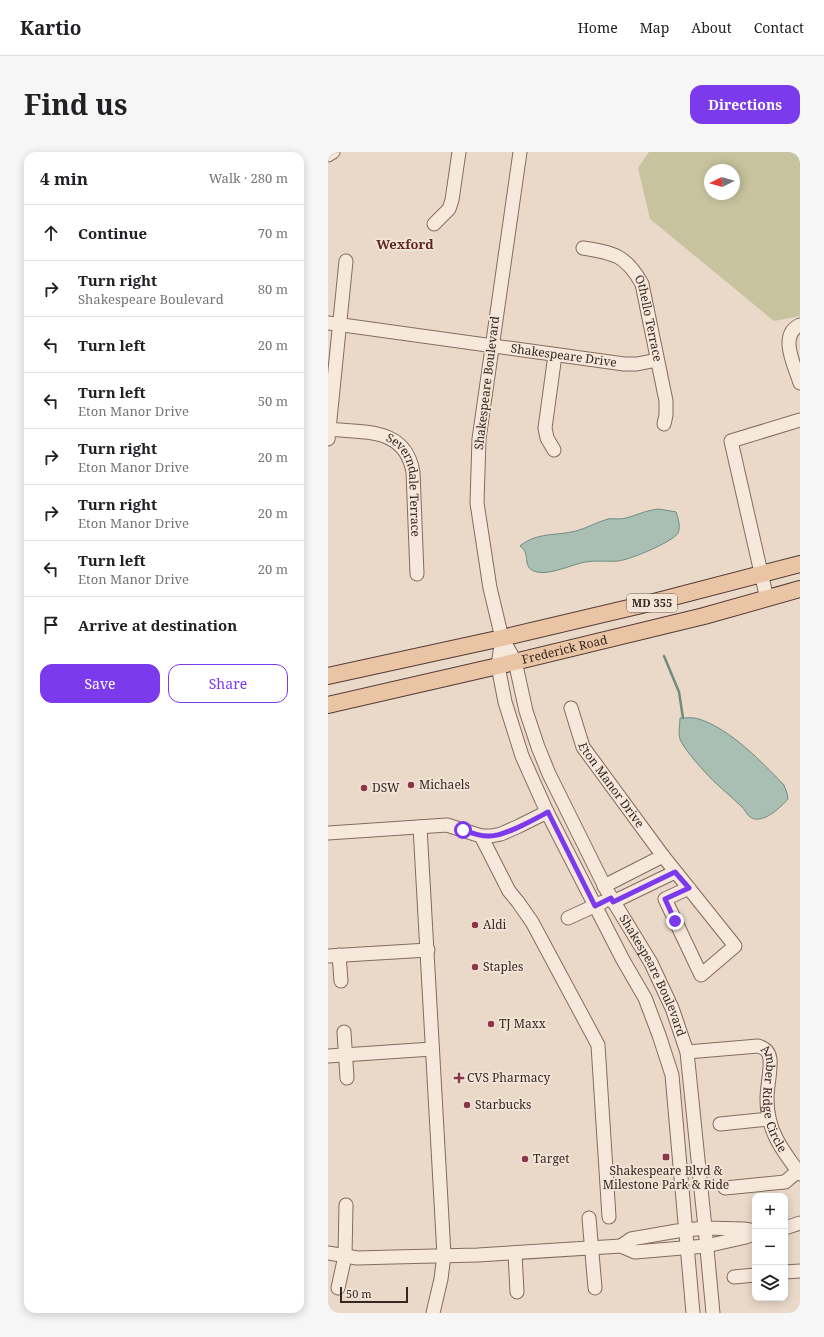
<!DOCTYPE html>
<meta charset="utf-8">
<style>
body{margin:0;font-family:"Noto Serif",serif;background:#f6f6f6;color:#202124}
.controls{position:absolute;right:12px;bottom:12px;display:grid;overflow:hidden;border-radius:8px;box-shadow:0 2px 10px #0003}
.controls button{width:36px;height:36px;display:grid;place-items:center;padding:0;border:0;border-bottom:1px solid #e0e0e0;background:#fff;color:#202124;font:20px sans-serif}
.compass{position:absolute;left:376px;top:12px;width:36px;height:36px;border-radius:50%;background:#fff;box-shadow:0 2px 10px #0003;rotate:265deg}
.scale{position:absolute;left:12px;bottom:10px;width:68px;box-sizing:border-box;padding-left:4px;border:2px solid #372721;border-top:0;font-size:11px;line-height:14px;white-space:nowrap;color:#372721;-webkit-text-stroke:3px #f2e5d8;paint-order:stroke}
.stop{position:absolute;width:12px;height:12px;margin:-9px;border:3px solid #7c3aed;border-radius:50%;background:#fff}
.stop.end{background:#7c3aed;border-color:#fff;box-shadow:0 1px 4px #0008}
.list{margin:0;padding:0;list-style:none}
h2{display:flex;justify-content:space-between;align-items:center;height:52px;margin:0;padding:0 16px;font-size:17px}
h2 small{font-size:13px;font-weight:400;color:#757577}
.list li{display:grid;grid-template-columns:26px 1fr auto;gap:12px;align-items:center;box-sizing:border-box;height:56px;padding:0 16px;border-top:1px solid #e0e0e0}
.list b{display:block;font-size:15px;white-space:nowrap}
.list p{margin:0;font-size:13px;white-space:nowrap;color:#757577}
.list em{font-size:13px;font-style:normal;color:#757577}
.actions{display:flex;gap:8px;padding:12px 16px}
.actions a{flex:1;padding:9px 0;border:1px solid #7c3aed;border-radius:12px;text-align:center;font-size:14px;color:#7c3aed}
.actions .main{background:#7c3aed;color:#fff}
.icon{flex:none;width:22px;height:22px;fill:none;stroke:currentColor;stroke-width:2;stroke-linecap:round;stroke-linejoin:round}
.map{position:relative;flex:none;width:472px;height:1161px;overflow:hidden;border-radius:12px}
header{display:flex;align-items:center;gap:24px;box-sizing:border-box;height:56px;padding:0 20px;background:#fff;border-bottom:1px solid #e0e0e0}
header strong{font-size:19px}
nav{display:flex;gap:22px;margin-inline-start:auto;font-size:14px}
.intro{display:flex;align-items:center;justify-content:space-between;box-sizing:border-box;height:96px;padding:0 24px}
h1{margin:0;font-size:28px}
.button{padding:10px 18px;border-radius:12px;background:#7c3aed;color:#fff;font-size:14px;font-weight:700}
main{display:flex;gap:24px;padding:0 24px}
aside{flex:1;background:#fff;border-radius:12px;box-shadow:0 2px 10px #0003}
.map>svg:first-child{display:block}
.green{fill:#c7c39e;fill-rule:evenodd}
.water{fill:#a9bfb4;stroke:#708c80}
.lines{fill:none;stroke-linecap:round;stroke-linejoin:round}
.stream{stroke:#708c80;stroke-width:2.5}
.minor-casing{stroke:#856b5f;stroke-width:15}
.major-casing{stroke:#533b33;stroke-width:18}
.minor{stroke:#f6e8db;stroke-width:13}
.major{stroke:#e9c5a5;stroke-width:16}
.route{stroke:#7c3aed;stroke-width:5}
.poi-dot{fill:#8d3649;stroke:#f2e5d8;stroke-width:1.5}
.labels{text-anchor:middle;stroke-width:3.5;stroke-linejoin:round;paint-order:stroke}
.shield{fill:#f2e5d8;stroke:#6f6058;stroke-width:1}
.shield-label{font-size:11px;font-weight:bold;fill:#372721}
.street-label{font-size:12px;fill:#372721;stroke:#f2e5d8}
.poi-label{font-size:12px;fill:#372721;stroke:#f2e5d8;text-anchor:start}
.neighbourhood-label{font-size:13px;font-weight:bold;fill:#5f2525;stroke:#f2e5d8}
</style>
<header>
<strong>Kartio</strong>
<nav><a>Home</a><a>Map</a><a>About</a><a>Contact</a></nav>
</header>
<div class="intro"><h1>Find us</h1><a class="button">Directions</a></div>
<main>
<aside>
<h2>4 min<small>Walk · 280 m</small></h2>
<ul class="list">
<li><svg class="icon" aria-label="ahead" viewBox="0 0 24 24"><path d="M12 20V5M6 11l6-6 6 6"/></svg><div><b>Continue</b></div><em>70 m</em></li>
<li><svg class="icon" aria-label="right" viewBox="0 0 24 24"><path d="M7 20v-9h11M14 6l5 5-5 5"/></svg><div><b>Turn right</b><p>Shakespeare Boulevard</p></div><em>80 m</em></li>
<li><svg class="icon" aria-label="left" viewBox="0 0 24 24"><path d="M17 20v-9H6M10 6l-5 5 5 5"/></svg><div><b>Turn left</b></div><em>20 m</em></li>
<li><svg class="icon" aria-label="left" viewBox="0 0 24 24"><path d="M17 20v-9H6M10 6l-5 5 5 5"/></svg><div><b>Turn left</b><p>Eton Manor Drive</p></div><em>50 m</em></li>
<li><svg class="icon" aria-label="right" viewBox="0 0 24 24"><path d="M7 20v-9h11M14 6l5 5-5 5"/></svg><div><b>Turn right</b><p>Eton Manor Drive</p></div><em>20 m</em></li>
<li><svg class="icon" aria-label="right" viewBox="0 0 24 24"><path d="M7 20v-9h11M14 6l5 5-5 5"/></svg><div><b>Turn right</b><p>Eton Manor Drive</p></div><em>20 m</em></li>
<li><svg class="icon" aria-label="left" viewBox="0 0 24 24"><path d="M17 20v-9H6M10 6l-5 5 5 5"/></svg><div><b>Turn left</b><p>Eton Manor Drive</p></div><em>20 m</em></li>
<li><svg class="icon" aria-label="arrive" viewBox="0 0 24 24"><path d="M6 21V4h12l-3 4 3 4H6"/></svg><div><b>Arrive at destination</b></div></li>
</ul>
<div class="actions"><a class="main">Save</a><a>Share</a></div>
</aside>
<div class="map">
<svg width="472" height="1161" viewBox="0 0 472 1161">
<rect width="100%" height="100%" fill="#ead9c9"/>
<path class="green" d="M 321,0 L 472,0 L 472,164 L 446,169 L 322,67 L 310,16 ZM 382,18 L 406,18 L 406,42 L 382,42 Z"/>
<g class="water">
<path d="M 331,357 L 348,360 C 350,366 353,374 350,381 C 345,390 301,408 290,409 C 279,410 268,408 257,410 C 243,413 222,423 209,420 C 195,417 201,406 196,398 C 195,397 194,396 192,394 C 209,380 228,384 248,379 C 259,376 269,370 280,367 C 286,366 292,368 298,366 C 309,363 319,358 331,357 Z"/>
<path d="M 352,566 C 358,566 365,565 371,567 C 402,577 433,609 456,633 L 459,641 L 460,647 C 453,655 438,669 427,667 C 420,666 418,659 414,655 C 402,643 387,632 376,619 C 369,611 356,597 352,587 C 350,581 352,572 352,566 Z"/>
</g>
<g class="lines">
<path class="stream" d="M 336,504 L 351,540 L 355,566"/>
<g class="minor-casing">
<g id="minor">
<path id="s1" d="M 192,0 L 151,287 L 149,351 L 162,436 L 174,486 L 187,509 L 198,559 L 210,595 L 221,622 L 278,737 L 323,811 L 344,856 L 359,900 L 377,1076 L 385,1161"/>
<path d="M 0,3 L 5,0"/>
<path d="M 106,72 L 121,57 L 124,48 L 131,0"/>
<path id="s2" d="M 255,96 C 286,101 298,103 314,132 L 338,249 L 338,263 L 336,272"/>
<path id="s3" d="M 0,171 L 296,212 L 309,212 L 329,208"/>
<path d="M 472,173 C 450,183 467,214 472,231"/>
<path id="s4" d="M 0,277 C 37,281 77,275 85,320 L 89,422"/>
<path d="M 0,287 L 18,109"/>
<path d="M 226,298 L 219,286 L 217,276 L 227,203"/>
<path d="M 439,447 L 403,289 L 472,268"/>
<path d="M 174,486 L 170,514 L 177,550 L 194,604 L 219,660 L 295,808 L 317,846 L 331,883 L 344,923 L 365,1161"/>
<path id="s5" d="M 243,556 L 255,595 L 335,704 L 407,794 L 373,823 L 337,747 L 361,736"/>
<path d="M 92,675 L 116,1103 L 113,1127 L 105,1161"/>
<path d="M 0,681 L 119,673 L 153,684 L 163,684 L 173,682 L 191,674 L 219,660"/>
<path d="M 153,684 L 181,739 L 190,750 L 204,770 L 270,893 L 281,1065"/>
<path d="M 276,734 L 335,704"/>
<path d="M 285,750 L 347,720"/>
<path d="M 240,766 L 275,750"/>
<path d="M 11,803 L 13,829"/>
<path d="M 0,804 L 100,798"/>
<path d="M 16,880 L 19,926"/>
<path id="s6" d="M 359,900 L 430,894 C 437,896 441,899 442,907 C 443,920 439,934 439,947 C 439,979 454,998 472,1022"/>
<path d="M 0,904 L 104,897"/>
<path d="M 392,972 L 441,967"/>
<path d="M 397,1036 L 457,1030 L 470,1019"/>
<path d="M 261,1066 L 267,1136"/>
<path d="M 457,1076 L 472,1071"/>
<path d="M 293,1094 L 303,1087 L 349,1079 L 377,1076 L 416,1077 L 427,1079"/>
<path d="M 0,1101 L 29,1106 L 65,1105 L 150,1103 L 293,1094 L 307,1100 L 378,1094 L 418,1085 L 427,1081"/>
<path d="M 187,1101 L 189,1140"/>
<path d="M 457,1120 L 472,1119"/>
<path d="M 406,1125 L 427,1123"/>
<path d="M 10,1136 L 17,1104 L 18,1053"/>
</g>
</g>
<g class="major-casing">
<g id="major">
<path d="M 0,524 L 174,486 L 322,451 L 472,412"/>
<path id="s7" d="M 0,553 L 170,514 L 376,464 L 472,437"/>
</g>
</g>
<use href="#minor" class="minor"/>
<use href="#major" class="major"/>
</g>
<g class="lines">
<path class="route" d="M 135,678 C 143,681 153,685 162,684 C 177,684 205,668 220,660 L 267,754 L 283,746 L 285,750 L 347,720 L 361,736 L 337,747 L 347,769"/>
</g>
<g class="poi-dot">
<circle cx="83" cy="633" r="4"/>
<circle cx="36" cy="636" r="4"/>
<circle cx="147" cy="773" r="4"/>
<circle cx="147" cy="815" r="4"/>
<circle cx="163" cy="872" r="4"/>
<path d="M129 920h4v4h4v4h-4v4h-4v-4h-4v-4h4z"/>
<circle cx="139" cy="953" r="4"/>
<rect x="334" y="1001" width="8" height="8" rx="2"/>
<circle cx="197" cy="1007" r="4"/>
</g>
<g class="labels">
<rect class="shield" x="299" y="442" width="50" height="18" rx="3"/>
<g class="shield-label">
<text x="324" y="455">MD 355</text>
</g>
<g class="street-label">
<text dy="4" stroke="none"><textPath href="#s2" startOffset="108">Othello Terrace</textPath></text>
<text dy="4" stroke="none"><textPath href="#s3" startOffset="238">Shakespeare Drive</textPath></text>
<text transform="translate(159 231) rotate(-83)" y="4">Shakespeare Boulevard</text>
<text dy="4" stroke="none"><textPath href="#s4" startOffset="115">Severndale Terrace</textPath></text>
<text dy="4" stroke="none"><textPath href="#s7" startOffset="243">Frederick Road</textPath></text>
<text dy="4" stroke="none"><textPath href="#s5" startOffset="88">Eton Manor Drive</textPath></text>
<text dy="4" stroke="none"><textPath href="#s1" startOffset="863">Shakespeare Boulevard</textPath></text>
<text dy="4" stroke="none"><textPath href="#s6" startOffset="131">Amber Ridge Circle</textPath></text>
</g>
<g class="poi-label">
<text x="91" y="637">Michaels</text>
<text x="44" y="640">DSW</text>
<text x="155" y="777">Aldi</text>
<text x="155" y="819">Staples</text>
<text x="171" y="876">TJ Maxx</text>
<text x="139" y="930">CVS Pharmacy</text>
<text x="147" y="957">Starbucks</text>
<text x="205" y="1011">Target</text>
<text x="338" y="1023" text-anchor="middle">Shakespeare Blvd &amp;<tspan x="338" dy="14">Milestone Park &amp; Ride</tspan></text>
</g>
<g class="neighbourhood-label">
<text x="77" y="97">Wexford</text>
</g>
</g>
</svg>
<div class="controls">
<button>+</button>
<button>−</button>
<button><svg class="icon" aria-label="layers" viewBox="0 0 24 24"><path d="M12 4l9 5-9 5-9-5zM3 14l9 5 9-5"/></svg></button>
</div>
<svg class="compass" viewBox="-18 -18 36 36"><path d="M0-13l5 13h-10z" fill="#e53935"/><path d="M0 13l5-13h-10z" fill="#757577"/></svg>
<div class="scale">50 m</div>
<div class="stop" style="left:135px;top:678px"></div>
<div class="stop end" style="left:347px;top:769px"></div>
</div>
</main>
